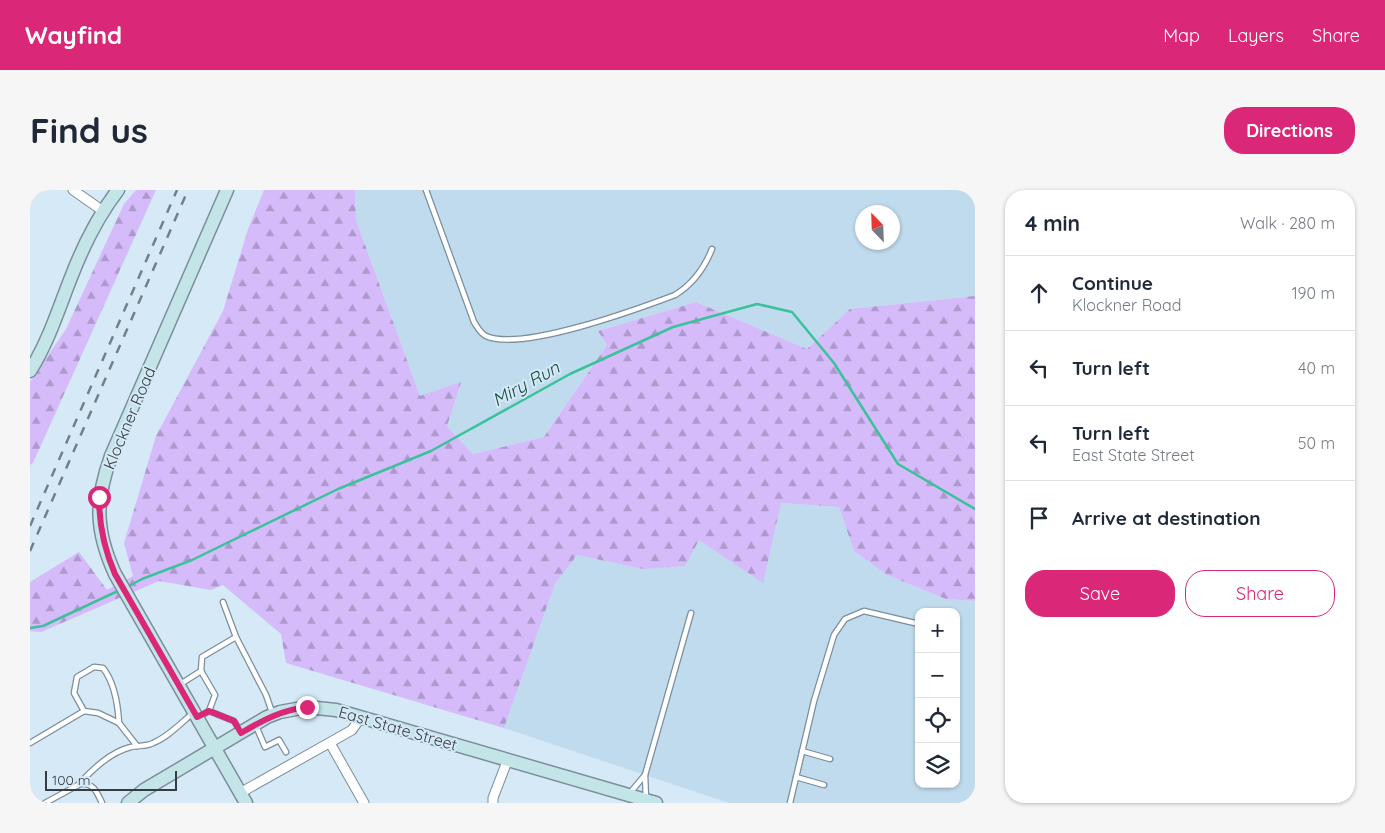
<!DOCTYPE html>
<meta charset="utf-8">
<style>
body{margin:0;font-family:Quicksand,sans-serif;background:#f6f6f7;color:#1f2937}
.controls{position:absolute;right:15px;bottom:15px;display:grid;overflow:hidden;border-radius:10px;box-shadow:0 1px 4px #0004}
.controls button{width:45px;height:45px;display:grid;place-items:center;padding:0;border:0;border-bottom:1px solid #e0e1e3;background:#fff;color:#1f2937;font:25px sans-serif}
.compass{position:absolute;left:825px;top:15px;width:45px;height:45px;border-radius:50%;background:#fff;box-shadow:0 1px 4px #0004;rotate:337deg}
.scale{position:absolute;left:15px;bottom:12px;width:132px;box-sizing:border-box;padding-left:5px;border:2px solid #353d43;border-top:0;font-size:14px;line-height:18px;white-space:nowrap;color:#353d43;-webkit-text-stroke:4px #d5e9f7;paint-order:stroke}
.stop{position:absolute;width:15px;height:15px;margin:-11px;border:4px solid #db2777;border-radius:50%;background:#fff}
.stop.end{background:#db2777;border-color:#fff;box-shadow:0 1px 5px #0008}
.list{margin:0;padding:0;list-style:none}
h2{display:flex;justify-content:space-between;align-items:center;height:65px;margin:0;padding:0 20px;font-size:21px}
h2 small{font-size:16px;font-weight:400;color:#747a83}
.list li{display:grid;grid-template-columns:32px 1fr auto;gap:15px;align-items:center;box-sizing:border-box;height:75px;padding:0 20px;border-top:1px solid #e0e1e3}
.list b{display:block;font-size:19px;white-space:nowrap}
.list p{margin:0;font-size:16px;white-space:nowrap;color:#747a83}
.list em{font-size:16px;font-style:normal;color:#747a83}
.actions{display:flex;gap:10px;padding:15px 20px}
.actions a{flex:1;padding:11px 0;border:1px solid #db2777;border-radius:20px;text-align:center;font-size:18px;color:#db2777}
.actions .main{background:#db2777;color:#fff}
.icon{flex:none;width:28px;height:28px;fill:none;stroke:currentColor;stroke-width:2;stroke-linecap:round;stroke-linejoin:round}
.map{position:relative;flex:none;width:945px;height:613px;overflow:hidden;border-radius:20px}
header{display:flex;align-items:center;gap:30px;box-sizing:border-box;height:70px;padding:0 25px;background:#db2777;color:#fff}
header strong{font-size:24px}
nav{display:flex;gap:28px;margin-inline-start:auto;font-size:18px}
.intro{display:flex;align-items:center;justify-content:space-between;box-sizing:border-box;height:120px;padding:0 30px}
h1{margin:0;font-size:35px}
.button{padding:12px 22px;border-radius:20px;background:#db2777;color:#fff;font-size:18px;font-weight:700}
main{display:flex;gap:30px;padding:0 30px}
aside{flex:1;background:#fff;border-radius:20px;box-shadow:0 1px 4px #0004}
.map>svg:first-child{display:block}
.built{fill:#c0dbed;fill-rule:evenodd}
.forest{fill:url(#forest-firs)}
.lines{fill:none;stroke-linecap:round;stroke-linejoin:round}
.stream{stroke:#3cc29b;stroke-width:2.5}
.lane-casing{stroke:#7c8e9b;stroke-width:7}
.street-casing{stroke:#7c8e9b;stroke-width:11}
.secondary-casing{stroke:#7c8e9b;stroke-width:15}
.lane{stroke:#fff;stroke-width:4.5}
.street{stroke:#fff;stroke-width:9}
.secondary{stroke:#c4e5e8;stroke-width:12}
.rail{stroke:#738089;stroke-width:2.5;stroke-dasharray:9 9;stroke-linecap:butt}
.route{stroke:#db2777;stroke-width:6}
.labels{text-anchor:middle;stroke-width:4;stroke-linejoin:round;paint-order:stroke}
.street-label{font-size:16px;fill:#353d43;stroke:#d5e9f7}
.water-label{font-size:18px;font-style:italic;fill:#174d3d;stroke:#d5e9f7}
</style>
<header>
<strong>Wayfind</strong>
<nav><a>Map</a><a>Layers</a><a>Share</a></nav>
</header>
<div class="intro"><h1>Find us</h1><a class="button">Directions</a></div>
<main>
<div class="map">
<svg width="945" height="613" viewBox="0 0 945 613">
<defs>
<pattern id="forest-firs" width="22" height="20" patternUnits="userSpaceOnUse" patternTransform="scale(1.25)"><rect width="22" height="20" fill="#d6bbfb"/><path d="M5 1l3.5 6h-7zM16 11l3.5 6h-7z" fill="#ae99cd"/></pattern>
</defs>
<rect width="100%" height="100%" fill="#d5e9f7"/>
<g class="built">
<path d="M 325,0 L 945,0 L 945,106 L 821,119 L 777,159 L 666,112 L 568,141 L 577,155 L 514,247 L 443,264 L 390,207 L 326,30 ZM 832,22 L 862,22 L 862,52 L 832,52 Z"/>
<path d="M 751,313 L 809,317 L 824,361 L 857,385 L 916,409 L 945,411 L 945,613 L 699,613 L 474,538 L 525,394 L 547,365 L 613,379 L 669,350 ZM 889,422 L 926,422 L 926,594 L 889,594 Z"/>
</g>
<g class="forest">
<path d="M 106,0 L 126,0 L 3,273 L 0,275 L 0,192 L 36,139 L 94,14 Z"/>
<path d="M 234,0 L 325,0 L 326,30 L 390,206 L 431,192 L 417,236 L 443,264 L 514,247 L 577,155 L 568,141 L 666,112 L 777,159 L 820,119 L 945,106 L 945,411 L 916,409 L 857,385 L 824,361 L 809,317 L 751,313 L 733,393 L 669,350 L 655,376 L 613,379 L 547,365 L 525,394 L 474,538 L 256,473 L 251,444 L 193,395 L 181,400 L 129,391 L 11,442 L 0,441 L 0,392 L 49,362 L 77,400 L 103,386 L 94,353 L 126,246 L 193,121 L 218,39 Z"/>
</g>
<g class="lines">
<g class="stream">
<path d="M 97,397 L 112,389 L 162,370 L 308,299 L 401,261 L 540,184 L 643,137 L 727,114 L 762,122 L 804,173 L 868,274 L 945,319"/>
<path d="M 0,438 L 13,436 L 90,400"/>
</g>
<g class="lane-casing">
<g id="lane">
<path d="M 396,0 L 444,132 C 448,138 450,143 456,146 C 491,162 608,119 645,105 C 663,94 674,79 682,59"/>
<path d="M 193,412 L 206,447 L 236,505 L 243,525"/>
<path d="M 171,481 L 172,467 L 206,447"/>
<path d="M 149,495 L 171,481 L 185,505 L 179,521"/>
<path d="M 54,521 L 44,503 L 47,487 L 64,477 L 73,478 C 84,492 88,516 89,533"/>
<path d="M 169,527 L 179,521 L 204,531 L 210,541"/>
<path d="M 226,536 L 235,557 L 249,550 L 256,562"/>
<path d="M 0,553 L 54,521 L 68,523 L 89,533 L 107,556"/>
<path d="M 772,561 L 800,569"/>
<path d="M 615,585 L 616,609"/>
<path d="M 766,587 L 794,595"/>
<path d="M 48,595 C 62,580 80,562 101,557 C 108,555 116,557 123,553 C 138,547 151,533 163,523"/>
<path d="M 599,604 L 615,585 L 661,423"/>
<path d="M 15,613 L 50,594 C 63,592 67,602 72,613"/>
<path d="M 760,613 L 784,511 L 804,445 L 815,429 L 834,421 L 889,434"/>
</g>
</g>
<g class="street-casing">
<g id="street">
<path d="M 43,0 L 73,21"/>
<path d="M 300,553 L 334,613"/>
<path d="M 210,603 L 322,540 L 331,527"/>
<path d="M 463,613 L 463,608 L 478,569"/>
</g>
</g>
<g class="secondary-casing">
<g id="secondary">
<path d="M 197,0 L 81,266 C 65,311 65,340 85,384 L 216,613"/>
<path d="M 0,181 C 19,151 29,117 42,85 C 54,54 68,26 88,0"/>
<path d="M 98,613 L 114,600 L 237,527 L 250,522 L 277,517 L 306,520 L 626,613"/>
</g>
</g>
<use href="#lane" class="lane"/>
<use href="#street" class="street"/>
<use href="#secondary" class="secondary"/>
<g class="rail">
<path d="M 0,336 L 147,0"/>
<path d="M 0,361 L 158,0"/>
</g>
</g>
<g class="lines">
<path class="route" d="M 69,307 C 69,336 74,359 85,384 L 167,527 L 179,521 L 204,531 L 211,543 C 233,530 252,520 277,517"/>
</g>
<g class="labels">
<g class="street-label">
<text transform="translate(99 228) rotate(-67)" y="6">Klockner Road</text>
<text transform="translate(368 538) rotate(16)" y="6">East State Street</text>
</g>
<g class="water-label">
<text transform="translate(496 194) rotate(-29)" y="6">Miry Run</text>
</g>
</g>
</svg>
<div class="controls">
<button>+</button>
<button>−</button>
<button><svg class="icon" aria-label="locate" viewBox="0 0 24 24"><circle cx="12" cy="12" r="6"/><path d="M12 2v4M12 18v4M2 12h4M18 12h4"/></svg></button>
<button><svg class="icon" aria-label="layers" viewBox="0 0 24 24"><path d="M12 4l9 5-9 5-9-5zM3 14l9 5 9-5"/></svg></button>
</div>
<svg class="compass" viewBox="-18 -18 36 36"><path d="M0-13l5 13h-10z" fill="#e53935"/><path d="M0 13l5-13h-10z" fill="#747a83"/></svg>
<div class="scale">100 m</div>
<div class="stop" style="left:69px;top:307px"></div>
<div class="stop end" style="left:277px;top:517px"></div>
</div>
<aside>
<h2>4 min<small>Walk · 280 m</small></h2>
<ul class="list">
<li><svg class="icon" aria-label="ahead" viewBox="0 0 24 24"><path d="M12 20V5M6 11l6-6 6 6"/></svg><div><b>Continue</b><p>Klockner Road</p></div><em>190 m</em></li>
<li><svg class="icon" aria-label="left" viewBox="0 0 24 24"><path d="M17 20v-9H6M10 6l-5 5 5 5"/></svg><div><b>Turn left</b></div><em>40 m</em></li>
<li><svg class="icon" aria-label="left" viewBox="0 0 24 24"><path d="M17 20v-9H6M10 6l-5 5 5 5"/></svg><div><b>Turn left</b><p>East State Street</p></div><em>50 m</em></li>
<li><svg class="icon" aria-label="arrive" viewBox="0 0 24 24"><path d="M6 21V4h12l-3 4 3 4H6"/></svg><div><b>Arrive at destination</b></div></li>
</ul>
<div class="actions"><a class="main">Save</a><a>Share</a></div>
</aside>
</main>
